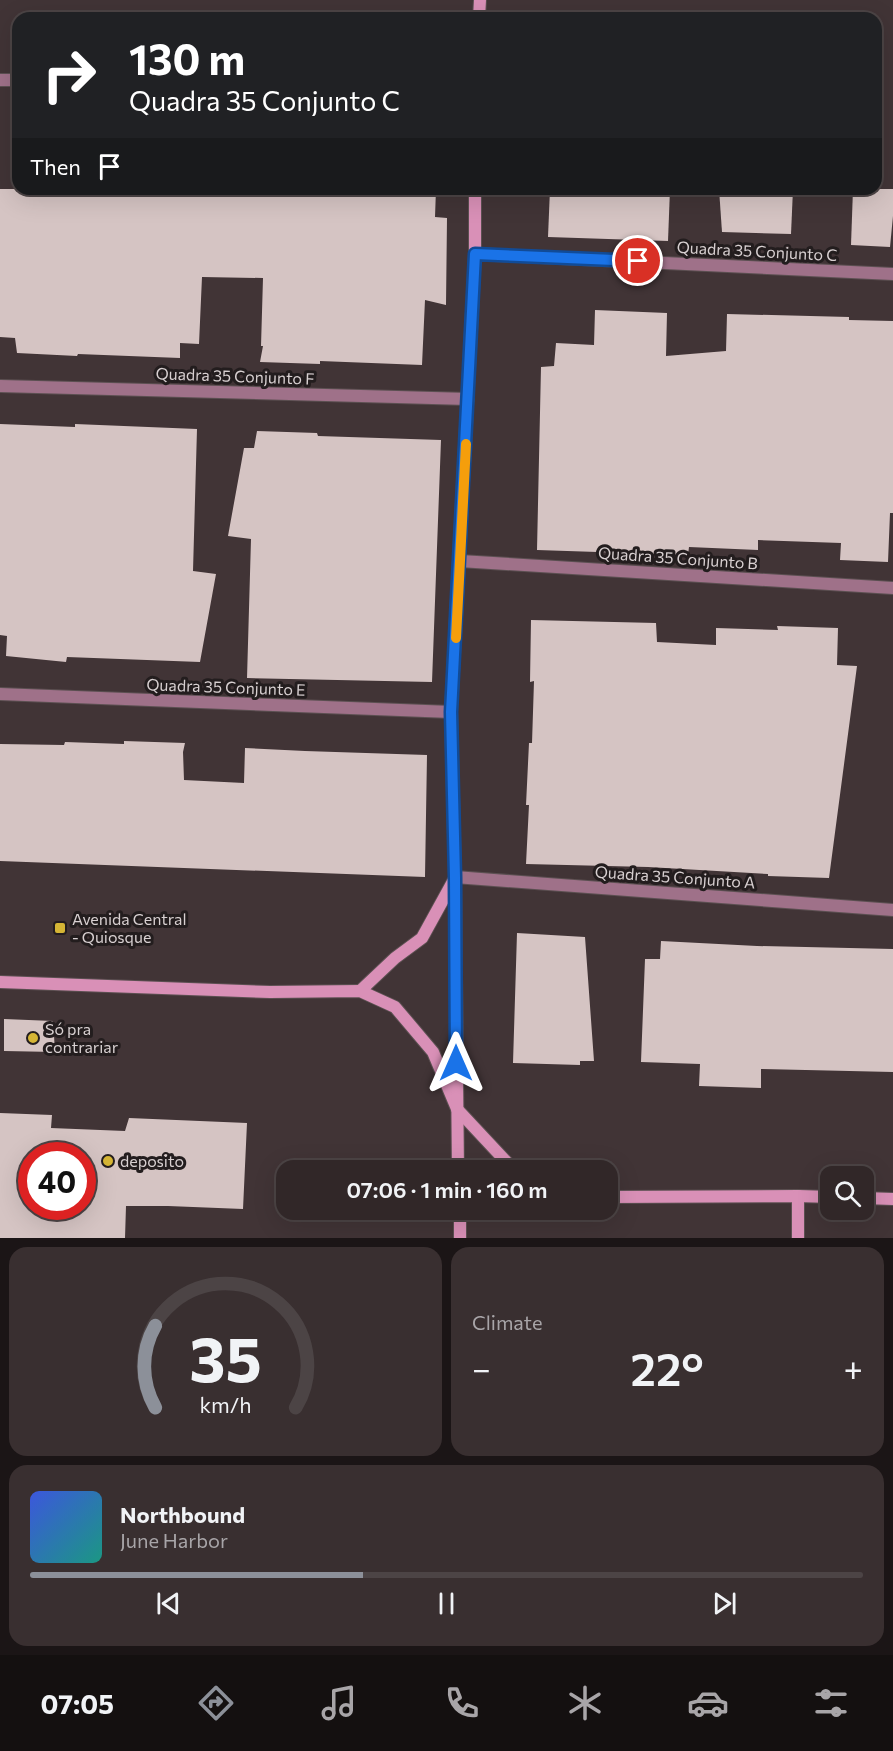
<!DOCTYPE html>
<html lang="en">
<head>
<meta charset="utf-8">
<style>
  :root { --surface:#312728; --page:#392f30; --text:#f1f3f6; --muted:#a8a5a8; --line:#4c4445; --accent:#8c9099 }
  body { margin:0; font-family:Commissioner,sans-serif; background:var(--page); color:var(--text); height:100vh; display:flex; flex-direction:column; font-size:22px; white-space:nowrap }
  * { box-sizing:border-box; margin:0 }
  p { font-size:20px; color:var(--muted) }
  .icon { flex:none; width:33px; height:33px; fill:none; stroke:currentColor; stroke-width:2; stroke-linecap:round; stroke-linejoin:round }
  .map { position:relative; height:1238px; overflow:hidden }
  .panel { display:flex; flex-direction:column; gap:9px; padding:9px; background:#1b1516; flex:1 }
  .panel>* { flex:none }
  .guide { position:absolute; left:12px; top:12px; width:870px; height:183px; border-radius:18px; box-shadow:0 6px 24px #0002,0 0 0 2px var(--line); background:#202124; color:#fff; overflow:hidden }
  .controls { position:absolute; left:820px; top:1166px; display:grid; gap:12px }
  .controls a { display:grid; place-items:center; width:54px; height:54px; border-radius:12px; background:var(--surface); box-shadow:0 6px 24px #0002,0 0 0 2px var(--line); font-size:30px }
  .speed { position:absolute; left:18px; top:1142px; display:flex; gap:12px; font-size:30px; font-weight:700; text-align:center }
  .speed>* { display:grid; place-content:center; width:78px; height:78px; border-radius:50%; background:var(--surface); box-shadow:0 6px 24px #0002,0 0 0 2px var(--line); line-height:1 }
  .speed .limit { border:9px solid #d22; background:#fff; color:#111 }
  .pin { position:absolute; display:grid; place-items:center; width:51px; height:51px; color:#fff; margin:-26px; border:3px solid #fff; border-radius:50%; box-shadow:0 2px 6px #0007 }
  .me { position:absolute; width:66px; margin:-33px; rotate:0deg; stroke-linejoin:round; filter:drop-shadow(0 0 4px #0008) }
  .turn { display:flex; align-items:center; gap:21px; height:126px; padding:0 18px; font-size:27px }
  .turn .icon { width:78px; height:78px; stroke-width:2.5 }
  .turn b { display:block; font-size:42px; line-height:51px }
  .then { display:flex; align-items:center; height:57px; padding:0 18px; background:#0003; gap:12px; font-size:22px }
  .big { font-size:45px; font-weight:600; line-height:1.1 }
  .panel .card { flex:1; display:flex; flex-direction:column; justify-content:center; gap:9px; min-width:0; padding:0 21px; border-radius:18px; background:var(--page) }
  .panel .dial { align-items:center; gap:0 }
  .dial svg { height:156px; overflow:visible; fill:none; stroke:var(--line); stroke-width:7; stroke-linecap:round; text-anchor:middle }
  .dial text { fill:var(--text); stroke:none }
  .song { display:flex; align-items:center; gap:18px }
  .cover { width:72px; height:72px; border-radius:9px; background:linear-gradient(135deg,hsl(230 70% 55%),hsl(170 70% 35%)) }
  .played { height:6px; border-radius:3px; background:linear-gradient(90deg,var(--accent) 40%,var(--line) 40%) }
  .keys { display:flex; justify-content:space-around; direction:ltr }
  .heat { display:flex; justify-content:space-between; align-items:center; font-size:33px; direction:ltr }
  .panel .tiles { flex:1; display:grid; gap:9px; grid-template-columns:1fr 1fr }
  .card:last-child { grid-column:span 2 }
  .trip { position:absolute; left:276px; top:1160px; width:342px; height:60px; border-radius:18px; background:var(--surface); box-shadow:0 6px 24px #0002,0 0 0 2px var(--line); font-weight:600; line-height:60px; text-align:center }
  .tabs { display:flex; height:96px; justify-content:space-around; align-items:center; background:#141010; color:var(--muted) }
  .tabs .icon { width:42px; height:42px }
  .tabs .current { color:var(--accent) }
  .tabs b { font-size:27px; color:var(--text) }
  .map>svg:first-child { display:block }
  .building { fill:#d5c4c3; fill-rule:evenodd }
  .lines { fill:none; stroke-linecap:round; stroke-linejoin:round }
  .street-casing { stroke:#5c5052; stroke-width:14 }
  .secondary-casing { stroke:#5c5052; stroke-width:14 }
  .street { stroke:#9f7189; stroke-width:12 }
  .secondary { stroke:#d990b7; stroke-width:12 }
  .route-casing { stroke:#114b97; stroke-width:15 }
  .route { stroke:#1a73e8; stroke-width:10 }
  .slow { stroke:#f59e0b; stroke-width:10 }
  .poi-dot { fill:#d5b535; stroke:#231d1e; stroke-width:2 }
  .labels { text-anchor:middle; stroke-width:6; stroke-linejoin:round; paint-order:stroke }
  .street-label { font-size:16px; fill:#d8d0d1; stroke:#231d1e }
  .poi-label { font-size:16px; fill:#d8d0d1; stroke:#231d1e; text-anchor:start }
</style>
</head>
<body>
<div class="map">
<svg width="893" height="1238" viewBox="0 0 893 1238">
  <rect width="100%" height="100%" fill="#413436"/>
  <!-- building -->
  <g class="building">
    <path d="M 0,189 L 436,189 L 435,217 L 447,218 L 446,305 L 425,300 L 422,365 L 320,361 L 320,364 L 260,362 L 263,346 L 261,346 L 263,278 L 202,277 L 199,344 L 180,343 L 180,358 L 78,354 L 77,356 L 17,353 L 15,338 L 0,337 Z"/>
    <path d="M 550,189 L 670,189 L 668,241 L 548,237 Z"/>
    <path d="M 719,189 L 793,189 L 791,234 L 722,232 Z"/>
    <path d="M 853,189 L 893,189 L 893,216 L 890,247 L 851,245 Z"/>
    <path d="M 595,310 L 667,313 L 666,356 L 726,351 L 727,314 L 849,317 L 849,320 L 893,321 L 893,513 L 890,513 L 888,562 L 840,560 L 841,543 L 758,540 L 758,550 L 689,547 L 688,555 L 537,550 L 541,367 L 554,366 L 556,343 L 594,345 Z"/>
    <path d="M 0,424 L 75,427 L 75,424 L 197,429 L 193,571 L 216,574 L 200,662 L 67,657 L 66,662 L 6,656 L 7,636 L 0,635 Z"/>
    <path d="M 257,431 L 317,433 L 318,436 L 441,440 L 432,682 L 247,678 L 251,539 L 228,536 L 244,448 L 254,448 Z"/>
    <path d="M 531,620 L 656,623 L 657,642 L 716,645 L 716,628 L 778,630 L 777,626 L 838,628 L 837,665 L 857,666 L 829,878 L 768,876 L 768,874 L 648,867 L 526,864 L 529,805 L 526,805 L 529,743 L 532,743 L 534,681 L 530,682 Z"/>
    <path d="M 124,741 L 185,743 L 183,752 L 184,780 L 244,783 L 245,748 L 305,751 L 427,755 L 425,877 L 0,861 L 0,744 L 64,745 L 65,742 L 124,744 Z"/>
    <path d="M 517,933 L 585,937 L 594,1061 L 580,1061 L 580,1065 L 513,1063 Z"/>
    <path d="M 661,941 L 757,946 L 893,949 L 893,1072 L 761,1069 L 761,1088 L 699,1086 L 700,1064 L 641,1062 L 645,959 L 660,959 Z"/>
    <path d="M 4,1019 L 53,1021 L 55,1052 L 4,1051 Z"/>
    <path d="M 0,1113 L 52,1115 L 51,1128 L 125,1131 L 129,1118 L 247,1123 L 243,1209 L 168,1206 L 126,1206 L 125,1238 L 0,1238 ZM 32,1155 L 82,1155 L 82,1206 L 32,1206 Z"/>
  </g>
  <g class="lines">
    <!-- street casing -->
    <g class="street-casing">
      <g id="street">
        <path d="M 0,80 L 18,80"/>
        <path d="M 475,254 L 893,274"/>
        <path d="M 0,386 L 468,399"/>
        <path d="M 460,561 L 893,588"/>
        <path d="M 0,694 L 451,712"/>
        <path d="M 455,877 L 893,910"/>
      </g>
    </g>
    <!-- secondary casing -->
    <g class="secondary-casing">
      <g id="secondary">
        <path d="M 479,18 L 480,0"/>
        <path d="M 0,982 L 270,992 L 360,991 L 395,1007 L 433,1052 L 457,1109 L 514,1170"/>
        <path d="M 360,991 L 395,958 L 422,938 L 455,878"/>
        <path d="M 458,1170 L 455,877 L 451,712 L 475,254 L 475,189"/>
        <path d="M 608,1197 L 798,1196 L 831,1197"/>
        <path d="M 864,1198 L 893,1199"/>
        <path d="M 460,1209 L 460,1238"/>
        <path d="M 798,1238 L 798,1196"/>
      </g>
    </g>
    <!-- street -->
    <use href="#street" class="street"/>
    <!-- secondary -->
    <use href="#secondary" class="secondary"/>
  </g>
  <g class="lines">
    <!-- route casing -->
    <g class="route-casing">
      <path id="route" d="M 456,1063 L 455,877 L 451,712 L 475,254 L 638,261"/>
    </g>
    <!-- route -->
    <use href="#route" class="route"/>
    <!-- slow -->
    <path class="slow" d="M 456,638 L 466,444"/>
  </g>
  <!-- markers -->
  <g class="poi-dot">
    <rect x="54" y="922" width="12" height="12" rx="3"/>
    <circle cx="33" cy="1038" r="6"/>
    <circle cx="108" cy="1161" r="6"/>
  </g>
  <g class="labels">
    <!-- street labels -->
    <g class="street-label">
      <text transform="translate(757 251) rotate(3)" y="6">Quadra 35 Conjunto C</text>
      <text transform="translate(235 376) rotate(2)" y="6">Quadra 35 Conjunto F</text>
      <text transform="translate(678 558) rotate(4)" y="6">Quadra 35 Conjunto B</text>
      <text transform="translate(226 687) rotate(2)" y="6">Quadra 35 Conjunto E</text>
      <text transform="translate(675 877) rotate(4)" y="6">Quadra 35 Conjunto A</text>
    </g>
    <!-- poi labels -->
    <g class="poi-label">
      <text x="72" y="925">Avenida Central<tspan x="72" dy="18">- Quiosque</tspan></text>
      <text x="45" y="1035">Só pra<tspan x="45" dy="18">contrariar</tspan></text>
      <text x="120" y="1167">deposito</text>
    </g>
  </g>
</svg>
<div class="controls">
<a><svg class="icon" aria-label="search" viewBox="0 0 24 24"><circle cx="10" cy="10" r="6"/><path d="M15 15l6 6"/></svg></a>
</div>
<div class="speed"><div class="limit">40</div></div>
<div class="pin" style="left:638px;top:261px;background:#d93025"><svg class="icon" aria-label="arrive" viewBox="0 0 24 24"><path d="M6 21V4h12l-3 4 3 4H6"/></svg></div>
<svg class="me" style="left:456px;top:1063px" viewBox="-20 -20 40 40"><path d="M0-17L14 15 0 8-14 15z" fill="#1a73e8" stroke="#fff" stroke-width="4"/></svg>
<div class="trip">07:06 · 1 min · 160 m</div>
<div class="guide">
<div class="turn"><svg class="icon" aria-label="right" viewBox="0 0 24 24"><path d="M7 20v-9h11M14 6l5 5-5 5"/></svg><div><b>130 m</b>Quadra 35 Conjunto C</div></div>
<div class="then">Then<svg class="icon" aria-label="arrive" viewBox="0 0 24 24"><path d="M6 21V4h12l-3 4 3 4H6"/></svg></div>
</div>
</div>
<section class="panel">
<div class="tiles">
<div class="card dial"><svg viewBox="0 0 100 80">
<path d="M14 69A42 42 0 1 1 86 69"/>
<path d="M14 69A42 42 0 0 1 14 27" stroke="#8c9099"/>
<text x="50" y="56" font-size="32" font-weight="700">35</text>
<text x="50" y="72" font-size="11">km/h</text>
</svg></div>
<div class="card"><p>Climate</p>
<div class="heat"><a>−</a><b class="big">22°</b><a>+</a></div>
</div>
<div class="card">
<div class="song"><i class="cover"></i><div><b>Northbound</b><p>June Harbor</p></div></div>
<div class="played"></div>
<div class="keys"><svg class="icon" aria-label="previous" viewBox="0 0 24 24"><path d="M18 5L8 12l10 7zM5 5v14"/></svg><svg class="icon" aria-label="pause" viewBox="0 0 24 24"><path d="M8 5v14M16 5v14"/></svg><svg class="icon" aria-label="next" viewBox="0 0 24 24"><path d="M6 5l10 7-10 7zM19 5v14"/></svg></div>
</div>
</div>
</section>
<nav class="tabs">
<b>07:05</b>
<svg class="icon current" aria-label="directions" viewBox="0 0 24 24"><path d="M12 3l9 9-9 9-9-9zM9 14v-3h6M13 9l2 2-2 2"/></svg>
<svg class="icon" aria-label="music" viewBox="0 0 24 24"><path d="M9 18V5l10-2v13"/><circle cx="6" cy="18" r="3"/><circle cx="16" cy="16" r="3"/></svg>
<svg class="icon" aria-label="phone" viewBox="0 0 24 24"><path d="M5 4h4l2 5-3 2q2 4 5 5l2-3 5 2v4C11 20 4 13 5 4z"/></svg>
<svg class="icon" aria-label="climate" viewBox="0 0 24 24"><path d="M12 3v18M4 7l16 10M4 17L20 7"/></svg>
<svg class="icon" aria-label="car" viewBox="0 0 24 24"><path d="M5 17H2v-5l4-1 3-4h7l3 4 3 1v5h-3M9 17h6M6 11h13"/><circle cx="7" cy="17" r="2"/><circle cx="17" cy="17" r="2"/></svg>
<svg class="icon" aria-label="filters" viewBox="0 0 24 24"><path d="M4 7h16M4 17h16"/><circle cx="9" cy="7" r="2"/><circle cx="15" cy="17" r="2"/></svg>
</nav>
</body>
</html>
